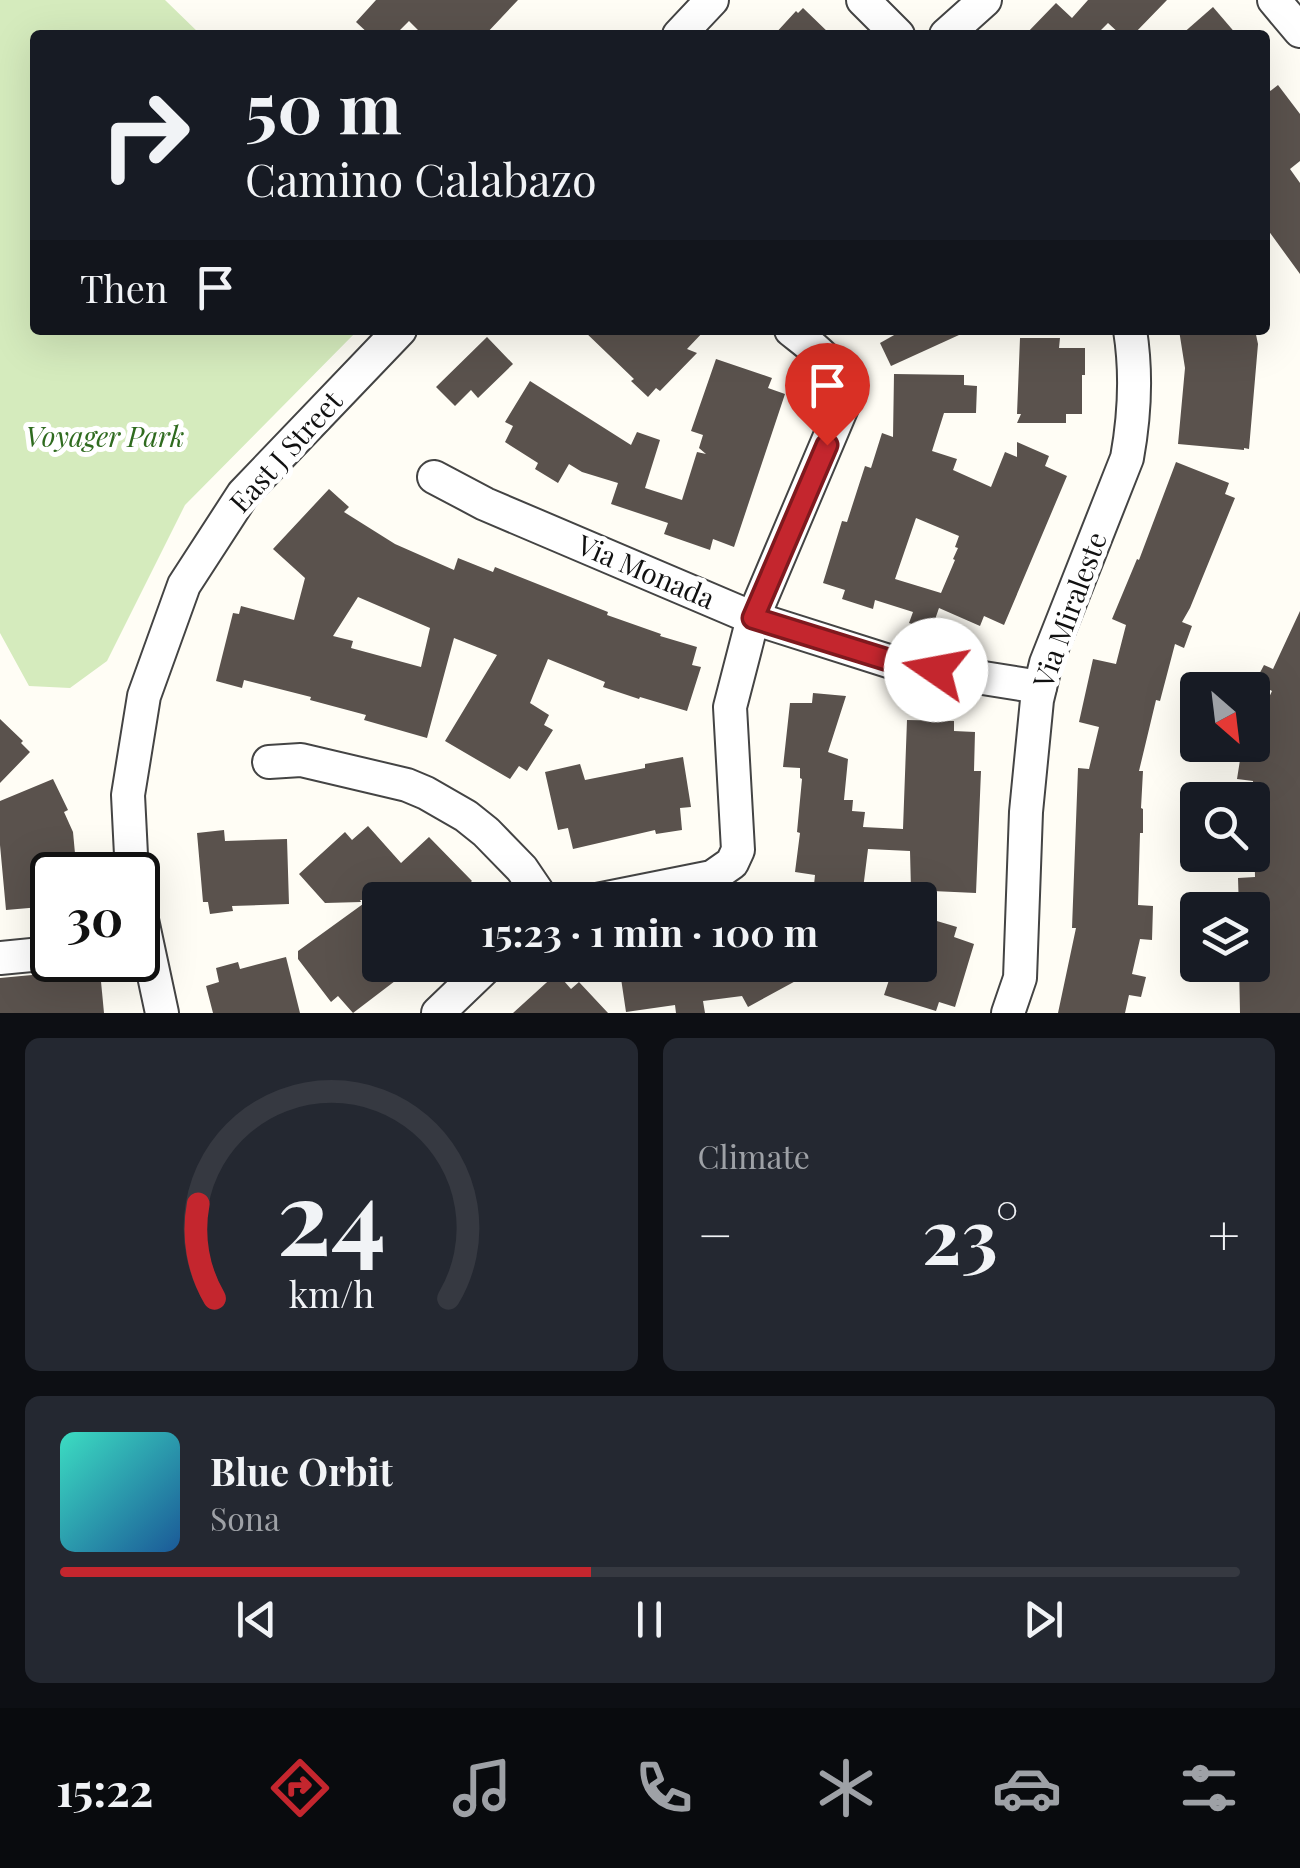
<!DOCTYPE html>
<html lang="en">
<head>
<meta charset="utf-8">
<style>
  :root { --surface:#171b24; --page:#242831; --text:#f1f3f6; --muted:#9ea1a6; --line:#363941; --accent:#c4262e }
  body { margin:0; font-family:"Playfair Display",serif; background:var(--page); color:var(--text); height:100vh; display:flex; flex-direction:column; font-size:38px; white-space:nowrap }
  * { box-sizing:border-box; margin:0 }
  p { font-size:32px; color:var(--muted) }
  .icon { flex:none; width:55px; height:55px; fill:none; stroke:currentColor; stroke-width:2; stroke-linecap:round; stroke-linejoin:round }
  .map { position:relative; height:1013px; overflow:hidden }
  .drawer { display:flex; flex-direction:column; gap:25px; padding:25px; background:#0d0f14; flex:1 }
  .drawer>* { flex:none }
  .top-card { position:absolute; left:30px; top:30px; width:1240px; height:305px; border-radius:10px; box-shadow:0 10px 40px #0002; background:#171b24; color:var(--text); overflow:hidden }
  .needle { width:65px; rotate:152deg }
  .tools { position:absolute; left:1180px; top:672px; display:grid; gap:20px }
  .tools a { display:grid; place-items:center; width:90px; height:90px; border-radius:10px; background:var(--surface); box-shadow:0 10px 40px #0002; font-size:50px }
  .speed { position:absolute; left:30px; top:852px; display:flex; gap:20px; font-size:50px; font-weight:700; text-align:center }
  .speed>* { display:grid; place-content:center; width:130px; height:130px; border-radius:50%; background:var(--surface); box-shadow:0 10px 40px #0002; line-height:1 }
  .speed .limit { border:5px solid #111; border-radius:15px; background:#fff; color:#111 }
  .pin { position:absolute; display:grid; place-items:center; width:85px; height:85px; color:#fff; margin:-102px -42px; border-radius:50% 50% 50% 0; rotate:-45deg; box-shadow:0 0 10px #0007 }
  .pin .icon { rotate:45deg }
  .me { position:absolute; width:110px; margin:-55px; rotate:282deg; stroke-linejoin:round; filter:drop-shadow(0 0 8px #0008) }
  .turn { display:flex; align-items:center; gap:35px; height:210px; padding:0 50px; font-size:45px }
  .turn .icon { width:130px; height:130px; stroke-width:2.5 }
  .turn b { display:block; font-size:70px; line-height:85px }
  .then { display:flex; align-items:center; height:95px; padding:0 50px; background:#0003; gap:20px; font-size:38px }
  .big { font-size:75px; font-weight:700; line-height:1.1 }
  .drawer .tile { flex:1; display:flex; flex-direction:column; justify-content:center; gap:15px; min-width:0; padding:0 35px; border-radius:15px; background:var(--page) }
  .drawer .dial { align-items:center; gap:0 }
  .dial svg { height:260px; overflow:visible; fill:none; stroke:var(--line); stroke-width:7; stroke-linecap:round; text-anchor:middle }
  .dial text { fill:var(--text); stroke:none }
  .song { display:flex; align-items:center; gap:30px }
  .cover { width:120px; height:120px; border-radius:15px; background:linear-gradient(135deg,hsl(170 70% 55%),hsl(210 70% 35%)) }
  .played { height:10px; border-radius:5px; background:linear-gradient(90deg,var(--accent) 45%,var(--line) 45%) }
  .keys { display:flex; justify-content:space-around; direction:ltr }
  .heat { display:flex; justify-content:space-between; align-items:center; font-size:55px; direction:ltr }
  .drawer .tiles { flex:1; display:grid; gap:25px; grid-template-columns:1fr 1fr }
  .tile:last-child { grid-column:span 2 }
  .trip { position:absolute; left:362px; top:882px; width:575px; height:100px; border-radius:10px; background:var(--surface); box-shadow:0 10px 40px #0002; font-weight:700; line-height:100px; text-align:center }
  .tab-bar { display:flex; height:160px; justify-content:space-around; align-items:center; background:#090b0e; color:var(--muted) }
  .tab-bar .icon { width:70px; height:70px }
  .tab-bar .selected { color:var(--accent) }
  .tab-bar b { font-size:45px; color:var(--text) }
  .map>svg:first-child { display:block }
  .green { fill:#d5ebbd }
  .building { fill:#5a524d; fill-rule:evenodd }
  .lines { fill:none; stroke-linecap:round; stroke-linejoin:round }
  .minor-casing { stroke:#444; stroke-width:36 }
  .minor { stroke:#fff; stroke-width:32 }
  .route-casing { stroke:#7f191e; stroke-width:25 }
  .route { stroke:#c4262e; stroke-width:18 }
  .labels { text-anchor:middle; stroke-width:10; stroke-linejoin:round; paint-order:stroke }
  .park-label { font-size:28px; font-style:italic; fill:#2f6b1f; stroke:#fff }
  .street-label { font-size:28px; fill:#111; stroke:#fff }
</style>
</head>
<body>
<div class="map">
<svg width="1300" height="1013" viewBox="0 0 1300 1013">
  <rect width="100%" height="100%" fill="#fffdf5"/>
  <!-- green -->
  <path class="green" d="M 0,0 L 165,0 L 201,35 L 35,35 L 35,330 L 358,330 L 185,505 L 107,661 L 70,688 L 29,686 L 0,633 Z"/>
  <!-- building -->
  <g class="building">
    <path d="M 376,0 L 518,0 L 485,35 L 423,35 L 409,21 L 395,35 L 370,35 L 356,22 Z"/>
    <path d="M 1088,0 L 1167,0 L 1133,35 L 1121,35 L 1108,23 L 1096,35 L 1025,35 L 1056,3 L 1072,18 Z"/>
    <path d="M 1213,7 L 1237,35 L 1181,35 Z"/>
    <path d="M 803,8 L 831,35 L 774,35 L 796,11 L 798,13 Z"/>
    <path d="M 1278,85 L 1300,114 L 1300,161 L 1290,169 L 1300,183 L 1300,274 L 1265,226 L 1265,95 Z"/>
    <path d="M 583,330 L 705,330 L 687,349 L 697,353 L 660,391 L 656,388 L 648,397 L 631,381 L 634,379 Z"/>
    <path d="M 903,330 L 970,330 L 891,366 L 880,343 Z"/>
    <path d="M 1179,330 L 1255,330 L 1258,344 L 1249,449 L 1244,448 L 1244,450 L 1178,444 L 1185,368 Z"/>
    <path d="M 487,337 L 513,364 L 478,398 L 471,390 L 455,406 L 436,387 Z"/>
    <path d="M 1020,338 L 1060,338 L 1059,348 L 1085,348 L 1085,375 L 1082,375 L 1082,414 L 1066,414 L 1066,423 L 1017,423 L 1021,414 L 1017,414 Z"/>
    <path d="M 716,359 L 772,378 L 768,388 L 785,394 L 734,547 L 713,539 L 710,550 L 664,534 L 668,523 L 611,504 L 618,483 L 582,472 L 569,464 L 558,483 L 535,469 L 538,463 L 505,442 L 513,426 L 505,422 L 530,381 L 631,445 L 637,432 L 660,440 L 645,488 L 682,500 L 697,452 L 706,454 L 699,448 L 703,435 L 691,431 Z"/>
    <path d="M 894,374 L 964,375 L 964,385 L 977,386 L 976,413 L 944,413 L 932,451 L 957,459 L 953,470 L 991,487 L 1005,452 L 1017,457 L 1017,442 L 1049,456 L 1045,466 L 1067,476 L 1004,625 L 984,616 L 980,626 L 939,608 L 931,631 L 909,623 L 913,612 L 875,600 L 873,609 L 842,599 L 845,590 L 823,583 L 842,521 L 847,522 L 865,466 L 871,468 L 882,433 L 893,437 ZM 916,518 L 959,536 L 955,547 L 958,548 L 953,559 L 955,560 L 941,593 L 895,579 Z"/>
    <path d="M 1176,462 L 1229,483 L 1225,494 L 1235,498 L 1190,608 L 1182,622 L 1192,626 L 1184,648 L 1175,644 L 1160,701 L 1156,700 L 1139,771 L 1143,771 L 1141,808 L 1143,809 L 1143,833 L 1140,833 L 1138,905 L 1153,906 L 1152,940 L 1140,939 L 1132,974 L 1146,977 L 1141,997 L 1129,995 L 1125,1013 L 1058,1013 L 1076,928 L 1072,928 L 1078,768 L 1089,769 L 1099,727 L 1079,722 L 1093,659 L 1116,664 L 1126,625 L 1112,619 L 1137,559 L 1139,560 Z"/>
    <path d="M 329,489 L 349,507 L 344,512 L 395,544 L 454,570 L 458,558 L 493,572 L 495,567 L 608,612 L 607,615 L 661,634 L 660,636 L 697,647 L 692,665 L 701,667 L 687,711 L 640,697 L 639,699 L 603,687 L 605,682 L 548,659 L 530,703 L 549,715 L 544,725 L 553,730 L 527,771 L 519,766 L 510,779 L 445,741 L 497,655 L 454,638 L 427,738 L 364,720 L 366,715 L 310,700 L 311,697 L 244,680 L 242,688 L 216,681 L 233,613 L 239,614 L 241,606 L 294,620 L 305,578 L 273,549 ZM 358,597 L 430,628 L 421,667 L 351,648 L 353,641 L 333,636 Z"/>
    <path d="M 1300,611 L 1300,1013 L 1240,1013 L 1239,965 L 1252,965 L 1252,910 L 1239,910 L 1238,878 L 1255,877 L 1254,831 L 1258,784 L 1253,783 L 1253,781 L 1237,779 L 1240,760 L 1256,762 L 1266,704 L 1272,691 L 1255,682 L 1264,665 L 1273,669 Z"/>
    <path d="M 813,693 L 846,696 L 828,752 L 848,759 L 844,800 L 853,800 L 852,811 L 865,812 L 863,827 L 903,829 L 907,720 L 954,721 L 954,731 L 975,732 L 974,771 L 981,771 L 976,893 L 911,890 L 910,851 L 868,849 L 863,889 L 842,889 L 814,885 L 815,875 L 795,872 L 800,833 L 797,832 L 802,779 L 800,778 L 800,768 L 783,767 L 790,703 L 812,703 Z"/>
    <path d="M 0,719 L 23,741 L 21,743 L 30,752 L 0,783 Z"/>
    <path d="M 683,757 L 691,807 L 680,808 L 682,830 L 656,834 L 655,830 L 573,849 L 568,828 L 558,830 L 545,772 L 580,764 L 585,780 L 645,768 L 645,764 Z"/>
    <path d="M 53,779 L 68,810 L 64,812 L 73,832 L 77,875 L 52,875 L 52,906 L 6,910 L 0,845 L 0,801 Z"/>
    <path d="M 368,826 L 401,863 L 429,837 L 472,881 L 464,888 L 475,900 L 360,900 L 361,902 L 325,903 L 299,874 L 345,832 L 352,840 Z"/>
    <path d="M 224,830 L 225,841 L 287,839 L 289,904 L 232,906 L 233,911 L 210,914 L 208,902 L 203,902 L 197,833 Z"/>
    <path d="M 363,904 L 380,927 L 380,965 L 416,965 L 353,1013 L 338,996 L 331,1002 L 298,959 L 298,951 Z"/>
    <path d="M 920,916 L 957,927 L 954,937 L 974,944 L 955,1007 L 939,1002 L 936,1011 L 884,995 L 894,965 L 920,965 Z"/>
    <path d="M 286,957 L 300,1013 L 213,1013 L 206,986 L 219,982 L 216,968 L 238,962 L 240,969 Z"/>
    <path d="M 619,965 L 825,965 L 748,1007 L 742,996 L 703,1001 L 705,1013 L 676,1013 L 675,1005 L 626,1012 Z"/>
    <path d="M 96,969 L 100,971 L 104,1013 L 0,1013 L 0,978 Z"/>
    <path d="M 557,973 L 571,989 L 579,982 L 608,1013 L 513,1013 Z"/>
  </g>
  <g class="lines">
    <!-- minor casing -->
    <g class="minor-casing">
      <g id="minor">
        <path d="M 863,0 L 898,35"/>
        <path d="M 1274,0 L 1300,31"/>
        <path d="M 679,35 L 712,0"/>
        <path d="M 946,35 L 985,0"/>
        <path d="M 434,477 L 485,504 L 753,618 L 901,665 L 1040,687"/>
        <path d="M 269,762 L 301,760 L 407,785 L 426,793 L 466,816 L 486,832 L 522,869 L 543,900"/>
        <path d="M 132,875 L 128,795 L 144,696 L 184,585 L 243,494 L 400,330"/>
        <path d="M 597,900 L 712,877 L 732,863 L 738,850 L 730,707 L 753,618 L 844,403 C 844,368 816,350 791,330"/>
        <path d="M 138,901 L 162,1013"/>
        <path d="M 0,958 L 52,953"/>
        <path d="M 438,1013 L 488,965"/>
        <path d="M 1008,1013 L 1020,978 L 1026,812 L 1037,700 L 1046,663 L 1127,458 C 1135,414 1137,374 1130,330"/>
      </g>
    </g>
    <!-- minor -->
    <use href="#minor" class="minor"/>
  </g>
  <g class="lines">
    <!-- route casing -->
    <g class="route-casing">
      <path id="route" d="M 827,445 L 753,618 L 901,664 L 936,670"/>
    </g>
    <!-- route -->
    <use href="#route" class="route"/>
  </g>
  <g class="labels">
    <!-- park labels -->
    <g class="park-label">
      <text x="105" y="447">Voyager Park</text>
    </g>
    <!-- street labels -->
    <g class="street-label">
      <text transform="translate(286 452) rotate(-48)" y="10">East J Street</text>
      <text transform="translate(646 572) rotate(23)" y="10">Via Monada</text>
      <text transform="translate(1070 610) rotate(-70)" y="10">Via Miraleste</text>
    </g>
  </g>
</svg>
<div class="tools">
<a><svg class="needle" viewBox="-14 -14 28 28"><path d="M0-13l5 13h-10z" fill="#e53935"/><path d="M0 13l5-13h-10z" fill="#9ea1a6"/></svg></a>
<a><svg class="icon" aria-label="search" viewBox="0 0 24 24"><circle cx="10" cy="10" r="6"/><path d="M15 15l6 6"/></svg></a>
<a><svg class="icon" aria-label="layers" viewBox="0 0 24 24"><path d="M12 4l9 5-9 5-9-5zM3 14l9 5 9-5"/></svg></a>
</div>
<div class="speed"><div class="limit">30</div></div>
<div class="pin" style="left:827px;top:445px;background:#d93025"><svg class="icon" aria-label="arrive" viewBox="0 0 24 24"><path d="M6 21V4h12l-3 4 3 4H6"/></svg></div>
<svg class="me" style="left:936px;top:670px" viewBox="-20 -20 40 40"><circle r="19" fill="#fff"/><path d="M0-13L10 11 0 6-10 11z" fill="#c4262e"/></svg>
<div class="trip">15:23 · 1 min · 100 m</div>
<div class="top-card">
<div class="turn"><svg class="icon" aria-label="right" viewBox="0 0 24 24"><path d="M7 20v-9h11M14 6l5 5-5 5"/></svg><div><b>50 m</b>Camino Calabazo</div></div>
<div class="then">Then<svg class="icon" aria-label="arrive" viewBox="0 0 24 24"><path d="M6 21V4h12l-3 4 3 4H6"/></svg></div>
</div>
</div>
<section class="drawer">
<div class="tiles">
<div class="tile dial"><svg viewBox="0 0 100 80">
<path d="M14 69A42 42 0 1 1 86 69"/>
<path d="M14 69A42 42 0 0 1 9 40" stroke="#c4262e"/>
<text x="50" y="56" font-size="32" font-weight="700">24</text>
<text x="50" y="72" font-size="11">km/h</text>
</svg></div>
<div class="tile"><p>Climate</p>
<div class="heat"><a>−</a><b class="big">23°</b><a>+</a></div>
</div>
<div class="tile">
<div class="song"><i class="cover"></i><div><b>Blue Orbit</b><p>Sona</p></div></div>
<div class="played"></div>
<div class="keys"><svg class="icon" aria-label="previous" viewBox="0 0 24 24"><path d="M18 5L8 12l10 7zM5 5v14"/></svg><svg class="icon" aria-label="pause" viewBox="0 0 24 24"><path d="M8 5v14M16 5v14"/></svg><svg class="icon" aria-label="next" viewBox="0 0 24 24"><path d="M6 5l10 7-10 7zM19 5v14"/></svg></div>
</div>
</div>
</section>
<nav class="tab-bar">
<b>15:22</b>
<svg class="icon selected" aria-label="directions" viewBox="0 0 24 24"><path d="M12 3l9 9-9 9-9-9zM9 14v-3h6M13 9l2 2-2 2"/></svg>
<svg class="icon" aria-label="music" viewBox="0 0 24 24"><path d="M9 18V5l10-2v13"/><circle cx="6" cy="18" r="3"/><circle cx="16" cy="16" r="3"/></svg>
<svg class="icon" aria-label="phone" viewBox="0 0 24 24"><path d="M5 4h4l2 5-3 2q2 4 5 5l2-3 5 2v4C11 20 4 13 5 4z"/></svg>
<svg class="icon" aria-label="climate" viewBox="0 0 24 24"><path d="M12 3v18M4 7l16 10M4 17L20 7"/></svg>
<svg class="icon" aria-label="car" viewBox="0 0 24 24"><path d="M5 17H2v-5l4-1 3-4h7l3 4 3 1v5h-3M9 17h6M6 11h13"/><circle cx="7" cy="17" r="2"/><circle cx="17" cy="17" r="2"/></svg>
<svg class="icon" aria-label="filters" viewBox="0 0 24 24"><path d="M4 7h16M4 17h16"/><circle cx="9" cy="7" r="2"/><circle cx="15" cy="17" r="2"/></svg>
</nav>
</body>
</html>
